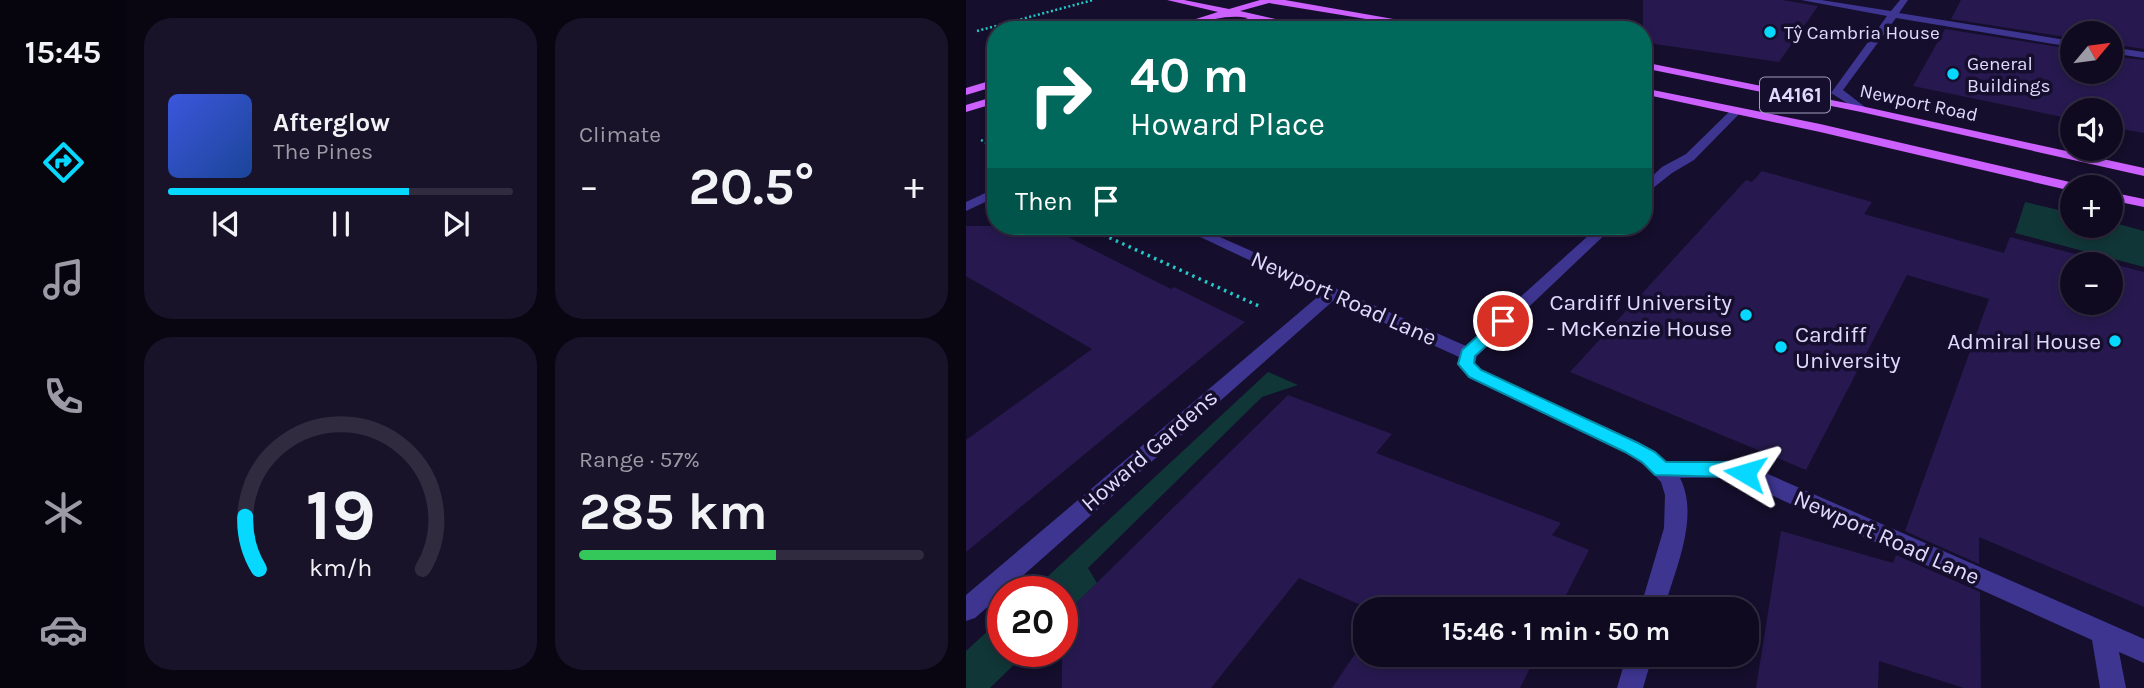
<!DOCTYPE html>
<html lang="en">
<head>
<meta charset="utf-8">
<style>
  :root { --surface:#100a21; --page:#19132a; --text:#f1f3f6; --muted:#9c9aa5; --line:#302b3f; --accent:#06d8ff }
  body { margin:0; font-family:Karla,sans-serif; background:var(--page); color:var(--text); height:100vh; display:flex; flex-direction:column; font-size:26px; white-space:nowrap }
  * { box-sizing:border-box; margin:0 }
  p { font-size:23px; color:var(--muted) }
  .icon { flex:none; width:38px; height:38px; fill:none; stroke:currentColor; stroke-width:2; stroke-linecap:round; stroke-linejoin:round }
  .map { position:relative; flex:1; overflow:hidden }
  .details { display:flex; flex-direction:column; gap:18px; padding:18px; background:#090612; width:840px }
  .details>* { flex:none }
  .hud { position:absolute; left:21px; top:21px; width:665px; height:214px; border-radius:28px; box-shadow:0 4px 10px #0003,0 0 0 2px var(--line); background:#00695c; color:#fff; overflow:hidden }
  .needle { width:46px; rotate:61deg }
  .buttons { position:absolute; left:1094px; top:21px; display:grid; gap:14px }
  .buttons a { display:grid; place-items:center; width:63px; height:63px; border-radius:50%; background:var(--surface); box-shadow:0 4px 10px #0003,0 0 0 2px var(--line); font-size:35px }
  .speed { position:absolute; left:21px; top:576px; display:flex; gap:14px; font-size:35px; font-weight:700; text-align:center }
  .speed>* { display:grid; place-content:center; width:91px; height:91px; border-radius:50%; background:var(--surface); box-shadow:0 4px 10px #0003,0 0 0 2px var(--line); line-height:1 }
  .speed .limit { border:10px solid #d22; background:#fff; color:#111 }
  .pin { position:absolute; display:grid; place-items:center; width:60px; height:60px; color:#fff; margin:-30px; border:4px solid #fff; border-radius:50%; box-shadow:0 2px 7px #0007 }
  .me { position:absolute; width:77px; margin:-38px; rotate:277deg; stroke-linejoin:round; filter:drop-shadow(0 0 5px #0008) }
  .turn { display:flex; align-items:center; gap:24px; height:147px; padding:0 28px; font-size:32px }
  .turn .icon { width:91px; height:91px; stroke-width:2.5 }
  .turn b { display:block; font-size:49px; line-height:60px }
  .then { display:flex; align-items:center; height:66px; padding:0 28px; background:#0003; gap:14px; font-size:26px }
  .big { font-size:52px; font-weight:700; line-height:1.1 }
  .details .tile { flex:1; display:flex; flex-direction:column; justify-content:center; gap:10px; min-width:0; padding:0 24px; border-radius:28px; background:var(--page) }
  .details .dial { align-items:center; gap:0 }
  .dial svg { height:182px; overflow:visible; fill:none; stroke:var(--line); stroke-width:7; stroke-linecap:round; text-anchor:middle }
  .dial text { fill:var(--text); stroke:none }
  .song { display:flex; align-items:center; gap:21px }
  .cover { width:84px; height:84px; border-radius:10px; background:linear-gradient(135deg,hsl(230 70% 55%),hsl(220 70% 35%)) }
  .played { height:7px; border-radius:4px; background:linear-gradient(90deg,var(--accent) 70%,var(--line) 70%) }
  .keys { display:flex; justify-content:space-around; direction:ltr }
  .heat { display:flex; justify-content:space-between; align-items:center; font-size:38px; direction:ltr }
  .charge { height:10px; border-radius:5px; background:linear-gradient(90deg,#34c759 57%,var(--line) 0) }
  .details .tiles { flex:1; display:grid; gap:18px; grid-template-columns:repeat(2,1fr) }
  .trip { position:absolute; left:387px; top:597px; width:406px; height:70px; border-radius:28px; background:var(--surface); box-shadow:0 4px 10px #0003,0 0 0 2px var(--line); font-weight:700; line-height:70px; text-align:center }
  main { display:flex; flex:1; min-height:0 }
  .menu { display:flex; flex-direction:column; width:126px; justify-content:space-around; align-items:center; background:#06040d; color:var(--muted) }
  .menu .icon { width:49px; height:49px }
  .menu .on { color:var(--accent) }
  .menu b { font-size:32px; color:var(--text) }
  .map>svg:first-child { display:block }
  .green { fill:#113637 }
  .building { fill:#27194f; fill-rule:evenodd }
  .lines { fill:none; stroke-linecap:round; stroke-linejoin:round }
  .path-far1 { stroke:#24c9c8; stroke-width:2.5; stroke-dasharray:2 2.5; stroke-linecap:butt }
  .path { stroke:#24c9c8; stroke-width:3.5; stroke-dasharray:2.5 4.5; stroke-linecap:butt }
  .minor { fill:#3d3590; fill-rule:evenodd }
  .major { fill:#cc61ff; fill-rule:evenodd }
  .route { fill:#06d8ff; stroke:#048ca6; stroke-width:2 }
  .poi-dot { fill:#06d8ff; stroke:#150e2c; stroke-width:2.5 }
  .labels { text-anchor:middle; stroke-width:7; stroke-linejoin:round; paint-order:stroke }
  .far-poi-label { font-size:19px; fill:#e0daff; stroke:#150e2c; text-anchor:start }
  .far-street-label { font-size:19px; fill:#e0daff; stroke:#150e2c }
  .shield { fill:#150e2c; stroke:#a39dc0; stroke-width:2 }
  .shield-label { font-size:21px; font-weight:bold; fill:#e0daff }
  .street-label { font-size:23px; fill:#e0daff; stroke:#150e2c }
  .poi-label { font-size:23px; fill:#e0daff; stroke:#150e2c; text-anchor:end }
</style>
</head>
<body>
<main>
<nav class="menu">
<b>15:45</b>
<svg class="icon on" aria-label="directions" viewBox="0 0 24 24"><path d="M12 3l9 9-9 9-9-9zM9 14v-3h6M13 9l2 2-2 2"/></svg>
<svg class="icon" aria-label="music" viewBox="0 0 24 24"><path d="M9 18V5l10-2v13"/><circle cx="6" cy="18" r="3"/><circle cx="16" cy="16" r="3"/></svg>
<svg class="icon" aria-label="phone" viewBox="0 0 24 24"><path d="M5 4h4l2 5-3 2q2 4 5 5l2-3 5 2v4C11 20 4 13 5 4z"/></svg>
<svg class="icon" aria-label="climate" viewBox="0 0 24 24"><path d="M12 3v18M4 7l16 10M4 17L20 7"/></svg>
<svg class="icon" aria-label="car" viewBox="0 0 24 24"><path d="M5 17H2v-5l4-1 3-4h7l3 4 3 1v5h-3M9 17h6M6 11h13"/><circle cx="7" cy="17" r="2"/><circle cx="17" cy="17" r="2"/></svg>
</nav>
<section class="details">
<div class="tiles">
<div class="tile">
<div class="song"><i class="cover"></i><div><b>Afterglow</b><p>The Pines</p></div></div>
<div class="played"></div>
<div class="keys"><svg class="icon" aria-label="previous" viewBox="0 0 24 24"><path d="M18 5L8 12l10 7zM5 5v14"/></svg><svg class="icon" aria-label="pause" viewBox="0 0 24 24"><path d="M8 5v14M16 5v14"/></svg><svg class="icon" aria-label="next" viewBox="0 0 24 24"><path d="M6 5l10 7-10 7zM19 5v14"/></svg></div>
</div>
<div class="tile"><p>Climate</p>
<div class="heat"><a>−</a><b class="big">20.5°</b><a>+</a></div>
</div>
<div class="tile dial"><svg viewBox="0 0 100 80">
<path d="M14 69A42 42 0 1 1 86 69"/>
<path d="M14 69A42 42 0 0 1 8 46" stroke="#06d8ff"/>
<text x="50" y="56" font-size="32" font-weight="700">19</text>
<text x="50" y="72" font-size="11">km/h</text>
</svg></div>
<div class="tile"><p>Range · 57%</p><b class="big">285 km</b><div class="charge"></div></div>
</div>
</section>
<div class="map">
<svg width="1178" height="688" viewBox="0 0 1178 688">
  <rect width="100%" height="100%" fill="#150e2c"/>
  <!-- green -->
  <g class="green">
    <path d="M 1059,202 L 1106,213 L 1106,226 L 1144,226 L 1145,222 L 1178,231 L 1178,267 L 1049,233 Z"/>
    <path d="M 302,372 L 332,385 L 296,397 L 122,568 L 131,583 L 96,617 L 96,592 L 65,592 Z"/>
    <path d="M 37,617 L 37,651 L 62,651 L 24,688 L 0,688 L 0,651 Z"/>
  </g>
  <!-- building -->
  <g class="building">
    <path d="M 677,0 L 816,0 L 852,6 L 813,62 L 689,44 L 677,33 Z"/>
    <path d="M 995,0 L 1178,0 L 1178,49 L 1144,44 L 1144,33 L 1106,33 L 1106,38 L 985,19 Z"/>
    <path d="M 979,29 L 1106,49 L 1106,72 L 1144,72 L 1144,56 L 1178,60 L 1178,133 L 1144,127 L 1144,110 L 1106,110 L 1106,119 L 947,86 Z"/>
    <path d="M 796,171 L 906,202 L 898,214 L 1038,253 L 1044,237 L 1178,272 L 1178,607 L 1013,537 L 1013,564 L 939,531 L 1023,299 L 941,275 L 840,470 L 604,372 L 780,180 L 786,182 ZM 1106,264 L 1144,264 L 1144,303 L 1106,303 Z"/>
    <path d="M 0,226 L 80,226 L 205,289 L 208,287 L 279,322 L 0,552 L 0,440 L 126,349 L 0,276 Z"/>
    <path d="M 322,395 L 426,434 L 410,453 L 595,523 L 586,535 L 623,550 L 593,609 L 404,609 L 333,578 L 245,688 L 96,688 L 96,617 Z"/>
    <path d="M 815,531 L 927,563 L 930,555 L 1014,592 L 1015,688 L 998,688 L 913,661 L 912,688 L 790,688 Z"/>
    <path d="M 399,639 L 399,654 L 571,654 L 554,688 L 366,688 Z"/>
  </g>
  <g class="lines">
    <!-- path-far1 -->
    <g class="path-far1">
      <path d="M 518,26 L 537,30"/>
      <path d="M 11,31 L 127,0"/>
      <path d="M 15,140 L 30,148"/>
    </g>
    <!-- path -->
    <path class="path" d="M 118,226 L 295,307"/>
    <!-- minor -->
    <g class="minor">
      <path d="M 835,0 L 855,0 L 925,11 L 934,0 L 942,0 L 933,13 L 1106,41 L 1106,47 L 930,18 L 877,90 L 899,107 L 899,111 L 895,112 L 865,93 L 921,16 Z"/>
      <path d="M 1144,47 L 1178,52 L 1178,58 L 1144,53 Z"/>
      <path d="M 767,108 L 777,110 L 728,160 L 706,173 L 677,196 L 677,185 L 696,167 L 720,154 Z"/>
      <path d="M 30,188 L 30,197 L 0,211 L 0,202 Z"/>
      <path d="M 211,226 L 229,226 L 500,346 L 633,226 L 648,226 L 511,356 L 509,363 L 515,370 L 672,442 L 702,462 L 765,461 L 786,467 L 1178,639 L 1178,663 L 1153,652 L 1160,688 L 1134,688 L 1126,640 L 765,477 L 714,478 C 734,517 709,570 698,609 L 674,609 L 698,528 L 699,495 L 695,482 L 681,467 L 658,452 L 503,378 L 491,364 L 493,357 L 368,300 L 9,618 L 0,621 L 0,595 L 355,294 Z"/>
      <path d="M 661,654 L 687,654 L 677,688 L 651,688 Z"/>
    </g>
    <!-- major -->
    <g class="major">
      <path d="M 201,0 L 218,0 L 263,9 L 294,0 L 319,0 L 490,30 L 467,30 L 303,3 L 274,11 L 358,30 C 338,30 307,19 292,21 C 276,24 264,30 248,30 L 282,18 C 249,12 228,30 195,30 L 252,12 Z"/>
      <path d="M 677,62 L 895,106 L 1178,168 L 1178,176 L 895,112 L 677,68 Z"/>
      <path d="M 30,79 L 30,86 L 0,95 L 0,88 Z"/>
      <path d="M 677,88 L 854,124 L 1108,183 L 1115,187 L 1106,187 L 1106,191 L 854,132 L 677,94 Z"/>
      <path d="M 30,96 L 30,103 L 0,112 L 0,105 Z"/>
      <path d="M 1144,192 L 1178,199 L 1178,207 L 1144,200 Z"/>
    </g>
  </g>
  <!-- route -->
  <path class="route" d="M 537,316 L 545,321 L 543,325 L 509,356 L 508,363 L 515,370 L 672,443 L 689,452 L 700,462 L 765,462 L 786,468 L 789,473 L 786,479 L 779,481 L 765,477 L 689,475 L 676,462 L 659,452 L 503,377 L 492,364 L 496,350 L 532,318 Z"/>
  <!-- markers -->
  <g class="poi-dot">
    <circle cx="804" cy="32" r="7"/>
    <circle cx="987" cy="74" r="7"/>
    <circle cx="780" cy="315" r="7"/>
    <circle cx="1149" cy="341" r="7"/>
    <circle cx="815" cy="347" r="7"/>
  </g>
  <g class="labels">
    <!-- far-poi labels -->
    <g class="far-poi-label">
      <text x="818" y="39">Tŷ Cambria House</text>
      <text x="1001" y="70">General<tspan x="1001" dy="22">Buildings</tspan></text>
    </g>
    <!-- far-street labels -->
    <g class="far-street-label">
      <text transform="translate(953 102) rotate(12)" y="7">Newport Road</text>
    </g>
    <!-- shield labels -->
    <rect class="shield" x="794" y="77.5" width="70" height="35" rx="5"/>
    <g class="shield-label">
      <text x="829" y="102">A4161</text>
    </g>
    <!-- street labels -->
    <g class="street-label">
      <text transform="translate(378 298) rotate(24)" y="8">Newport Road Lane</text>
      <text transform="translate(183 450) rotate(-41)" y="8">Howard Gardens</text>
      <text transform="translate(921 537) rotate(24)" y="8">Newport Road Lane</text>
    </g>
    <!-- poi labels -->
    <g class="poi-label">
      <text x="766" y="310">Cardiff University<tspan x="766" dy="26">- McKenzie House</tspan></text>
      <text x="829" y="342" text-anchor="start">Cardiff<tspan x="829" dy="26">University</tspan></text>
      <text x="1135" y="349">Admiral House</text>
    </g>
  </g>
</svg>
<div class="buttons">
<a><svg class="needle" viewBox="-14 -14 28 28"><path d="M0-13l5 13h-10z" fill="#e53935"/><path d="M0 13l5-13h-10z" fill="#9c9aa5"/></svg></a>
<a><svg class="icon" aria-label="sound" viewBox="0 0 24 24"><path d="M4 9h4l5-4v14l-5-4H4zM17 9q2 3 0 6"/></svg></a>
<a>+</a>
<a>−</a>
</div>
<div class="speed"><div class="limit">20</div></div>
<div class="pin" style="left:537px;top:321px;background:#d93025"><svg class="icon" aria-label="arrive" viewBox="0 0 24 24"><path d="M6 21V4h12l-3 4 3 4H6"/></svg></div>
<svg class="me" style="left:779px;top:473px" viewBox="-20 -20 40 40"><path d="M0-17L14 15 0 8-14 15z" fill="#06d8ff" stroke="#fff" stroke-width="4"/></svg>
<div class="trip">15:46 · 1 min · 50 m</div>
<div class="hud">
<div class="turn"><svg class="icon" aria-label="right" viewBox="0 0 24 24"><path d="M7 20v-9h11M14 6l5 5-5 5"/></svg><div><b>40 m</b>Howard Place</div></div>
<div class="then">Then<svg class="icon" aria-label="arrive" viewBox="0 0 24 24"><path d="M6 21V4h12l-3 4 3 4H6"/></svg></div>
</div>
</div>
</main>
</body>
</html>
